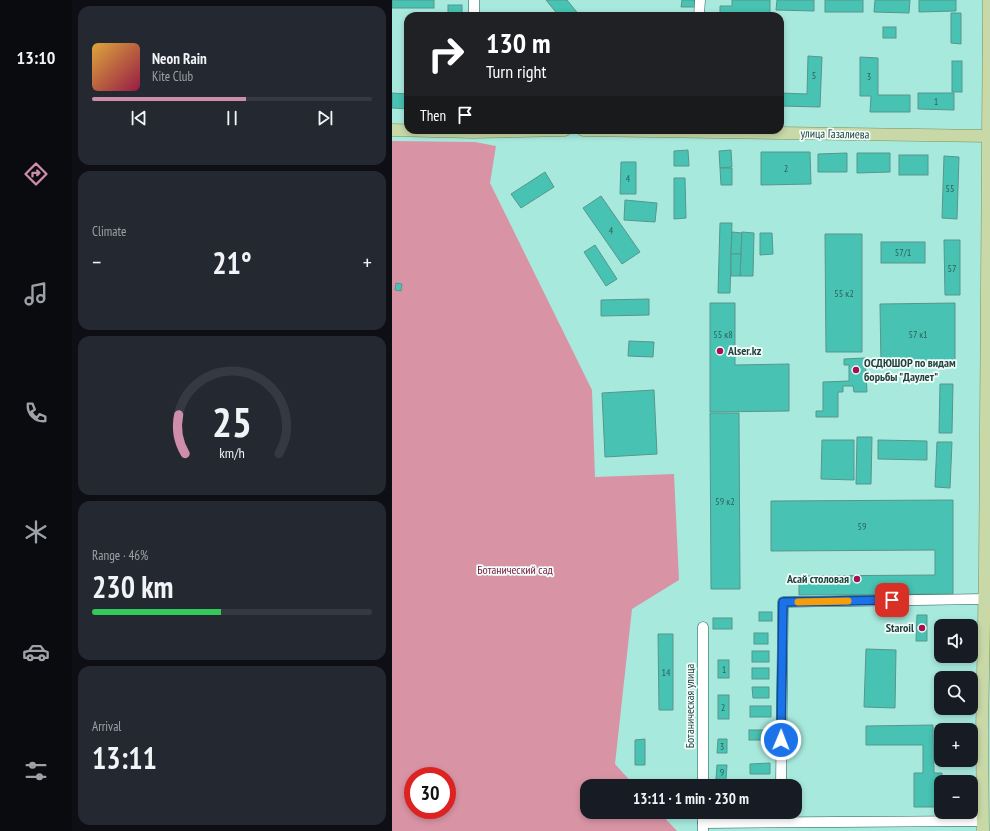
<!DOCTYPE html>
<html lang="en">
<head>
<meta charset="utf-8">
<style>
  :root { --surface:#171b24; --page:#242831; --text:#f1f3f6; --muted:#9ea1a6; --line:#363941; --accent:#ce8dab }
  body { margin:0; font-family:"PT Sans Narrow",sans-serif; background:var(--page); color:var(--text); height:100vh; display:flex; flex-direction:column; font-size:15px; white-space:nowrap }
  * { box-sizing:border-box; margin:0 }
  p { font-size:13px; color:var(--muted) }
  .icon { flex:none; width:22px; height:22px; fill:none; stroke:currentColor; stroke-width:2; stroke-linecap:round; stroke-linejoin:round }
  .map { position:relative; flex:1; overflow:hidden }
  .drawer { display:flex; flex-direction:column; gap:6px; padding:6px; background:#0d0f14; width:320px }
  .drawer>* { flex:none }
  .banner { position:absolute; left:12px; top:12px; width:380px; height:122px; border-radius:12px; box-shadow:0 2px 6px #0003; background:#202124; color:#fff; overflow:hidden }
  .tools { position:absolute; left:542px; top:619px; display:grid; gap:8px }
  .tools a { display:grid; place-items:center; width:44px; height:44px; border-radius:8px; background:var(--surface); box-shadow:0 2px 6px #0003; font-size:20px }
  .speed { position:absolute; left:12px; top:767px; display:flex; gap:8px; font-size:20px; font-weight:700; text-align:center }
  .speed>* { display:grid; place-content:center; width:52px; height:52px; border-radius:50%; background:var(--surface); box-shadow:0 2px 6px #0003; line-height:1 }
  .speed .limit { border:6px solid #d22; background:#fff; color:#111 }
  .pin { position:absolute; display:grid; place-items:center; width:34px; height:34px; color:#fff; margin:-17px; border-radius:8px; box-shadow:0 2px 6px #0006 }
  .me { position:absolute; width:44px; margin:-22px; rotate:1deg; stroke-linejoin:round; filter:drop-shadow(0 0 3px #0008) }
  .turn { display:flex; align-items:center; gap:14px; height:84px; padding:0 16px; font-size:18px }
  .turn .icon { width:52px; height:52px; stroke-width:2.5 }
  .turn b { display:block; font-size:28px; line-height:34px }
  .then { display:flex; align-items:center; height:38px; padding:0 16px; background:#0003; gap:8px; font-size:15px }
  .big { font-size:30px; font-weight:700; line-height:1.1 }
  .drawer .card { flex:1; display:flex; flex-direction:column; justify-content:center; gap:6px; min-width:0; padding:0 14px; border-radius:12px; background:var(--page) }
  .drawer .dial { align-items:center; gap:0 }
  .dial svg { height:104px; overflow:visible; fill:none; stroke:var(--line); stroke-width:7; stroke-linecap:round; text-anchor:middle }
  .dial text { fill:var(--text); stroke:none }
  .song { display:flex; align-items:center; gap:12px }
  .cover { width:48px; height:48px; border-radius:6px; background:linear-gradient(135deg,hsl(40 70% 55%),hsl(340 70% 35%)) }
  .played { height:4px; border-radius:2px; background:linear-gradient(90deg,var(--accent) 55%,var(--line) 55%) }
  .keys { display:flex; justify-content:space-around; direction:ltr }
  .heat { display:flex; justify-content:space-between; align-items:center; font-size:22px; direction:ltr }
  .charge { height:6px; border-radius:3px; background:linear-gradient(90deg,#34c759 46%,var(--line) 0) }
  .trip { position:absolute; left:188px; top:779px; width:222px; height:40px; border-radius:12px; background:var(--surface); box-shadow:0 2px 6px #0003; font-weight:700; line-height:40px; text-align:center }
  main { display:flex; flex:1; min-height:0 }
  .tab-bar { display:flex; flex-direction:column; width:72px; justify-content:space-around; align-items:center; background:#090b0e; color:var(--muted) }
  .tab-bar .icon { width:28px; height:28px }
  .tab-bar .current { color:var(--accent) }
  .tab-bar b { font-size:18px; color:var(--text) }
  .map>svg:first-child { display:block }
  .green { fill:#d894a5; fill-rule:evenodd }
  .building { fill:#48c2b2; stroke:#57968c }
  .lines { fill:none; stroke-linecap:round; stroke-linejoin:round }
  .minor-casing { stroke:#1c5e56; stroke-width:11 }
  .major-casing { stroke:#78925c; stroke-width:13 }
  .minor { stroke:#fff; stroke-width:10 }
  .major { stroke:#c8d8a7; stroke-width:12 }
  .route-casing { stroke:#114b97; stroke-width:10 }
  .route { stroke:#1a73e8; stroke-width:7 }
  .slow { stroke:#f59e0b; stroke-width:7 }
  .poi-dot { fill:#a41150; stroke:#f1fefb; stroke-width:1.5 }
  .labels { text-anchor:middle; stroke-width:3.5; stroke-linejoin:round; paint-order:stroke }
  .number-label { font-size:10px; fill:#2e615a }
  .street-label { font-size:12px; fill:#26413d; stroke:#f1fefb }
  .poi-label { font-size:12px; font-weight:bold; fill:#26413d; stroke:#f1fefb; text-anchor:start }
  .park-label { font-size:12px; fill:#7d1c40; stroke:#f1fefb }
</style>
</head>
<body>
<main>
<nav class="tab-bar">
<b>13:10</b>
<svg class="icon current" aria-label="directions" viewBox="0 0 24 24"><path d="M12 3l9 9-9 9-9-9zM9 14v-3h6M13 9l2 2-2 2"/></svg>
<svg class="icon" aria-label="music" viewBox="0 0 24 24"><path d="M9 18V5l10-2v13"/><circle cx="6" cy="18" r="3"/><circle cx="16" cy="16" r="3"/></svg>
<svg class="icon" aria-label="phone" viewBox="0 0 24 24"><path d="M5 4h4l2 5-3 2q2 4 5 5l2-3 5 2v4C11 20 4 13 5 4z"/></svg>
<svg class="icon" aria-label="climate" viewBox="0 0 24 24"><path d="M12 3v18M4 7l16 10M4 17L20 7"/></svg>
<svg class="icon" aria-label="car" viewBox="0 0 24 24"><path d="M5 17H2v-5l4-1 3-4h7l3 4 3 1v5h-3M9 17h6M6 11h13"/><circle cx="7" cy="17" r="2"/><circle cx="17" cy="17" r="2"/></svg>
<svg class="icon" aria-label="filters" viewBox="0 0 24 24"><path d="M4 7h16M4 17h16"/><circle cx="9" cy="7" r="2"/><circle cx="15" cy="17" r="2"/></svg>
</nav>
<section class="drawer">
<div class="card">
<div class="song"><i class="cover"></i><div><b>Neon Rain</b><p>Kite Club</p></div></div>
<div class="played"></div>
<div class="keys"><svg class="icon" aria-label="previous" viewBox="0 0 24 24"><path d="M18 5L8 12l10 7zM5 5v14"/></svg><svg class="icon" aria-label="pause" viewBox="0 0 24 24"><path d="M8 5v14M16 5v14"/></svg><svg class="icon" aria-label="next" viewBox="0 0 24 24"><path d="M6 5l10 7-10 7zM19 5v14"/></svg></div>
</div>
<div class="card"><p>Climate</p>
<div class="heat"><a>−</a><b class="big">21°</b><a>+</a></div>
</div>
<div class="card dial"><svg viewBox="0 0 100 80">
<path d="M14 69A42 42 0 1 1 86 69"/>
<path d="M14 69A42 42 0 0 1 9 39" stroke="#ce8dab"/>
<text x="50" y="56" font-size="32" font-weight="700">25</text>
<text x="50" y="72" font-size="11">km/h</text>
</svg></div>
<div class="card"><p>Range · 46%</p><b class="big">230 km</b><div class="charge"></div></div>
<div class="card"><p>Arrival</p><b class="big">13:11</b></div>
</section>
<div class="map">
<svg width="598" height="831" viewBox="0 0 598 831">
  <rect width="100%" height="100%" fill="#a8e9de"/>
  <!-- green -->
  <path class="green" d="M 0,141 L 83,142 L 104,146 L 98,183 L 200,390 L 203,477 L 282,474 L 287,580 L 240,609 L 223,764 L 243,786 L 195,786 L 195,812 L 267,812 L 285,831 L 0,831 ZM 21,776 L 55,776 L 55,810 L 21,810 Z"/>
  <!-- building -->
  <g class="building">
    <rect x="0" y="0" width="42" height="8"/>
    <path d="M 154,0 L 175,0 L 188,16 L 167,16 Z"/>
    <path d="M 290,0 L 306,0 L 305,7 L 289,7 Z"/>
    <path d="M 340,0 L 378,0 L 378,13 L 344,13 L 344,16 L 328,16 L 328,6 L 340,6 Z"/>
    <path d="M 385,0 L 422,0 L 422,11 L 384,10 Z"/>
    <rect x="433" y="0" width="38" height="12"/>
    <path d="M 483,0 L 518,0 L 517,13 L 482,12 Z"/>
    <path d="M 527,0 L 564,0 L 564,11 L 527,12 Z"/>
    <rect x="56" y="5" width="14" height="11"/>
    <path d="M 559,13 L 569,13 L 569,44 L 559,43 Z"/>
    <rect x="491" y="27" width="13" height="11"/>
    <path d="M 416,56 L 430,57 L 428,107 L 388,106 L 388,93 L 415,94 Z"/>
    <path d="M 468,57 L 486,58 L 486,95 L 518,95 L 518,112 L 478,112 L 479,96 L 468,96 Z"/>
    <rect x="560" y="61" width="10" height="31"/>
    <path d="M 0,93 L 16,94 L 16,109 L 0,108 Z"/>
    <path d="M 526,93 L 562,93 L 562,110 L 526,109 Z"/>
    <path d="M 296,150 L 297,166 L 282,166 L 282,151 Z"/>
    <path d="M 339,150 L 340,167 L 328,168 L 327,151 Z"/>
    <path d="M 369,152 L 418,152 L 419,184 L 369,185 Z"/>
    <path d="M 455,153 L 455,172 L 426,172 L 426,154 Z"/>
    <path d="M 465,153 L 498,153 L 498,172 L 465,173 Z"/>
    <rect x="507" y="155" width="29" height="20"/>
    <path d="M 552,156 L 567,157 L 565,219 L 550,218 Z"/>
    <path d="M 229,162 L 244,162 L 244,194 L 228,194 Z"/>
    <path d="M 328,168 L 340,168 L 340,185 L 329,185 Z"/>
    <path d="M 153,172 L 162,187 L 129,208 L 119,194 Z"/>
    <path d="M 282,178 L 293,178 L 294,218 L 282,219 Z"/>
    <path d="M 209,196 L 248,252 L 230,264 L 191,208 Z"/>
    <path d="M 233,200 L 265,203 L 263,222 L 232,220 Z"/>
    <path d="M 328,223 L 340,223 L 338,293 L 326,293 Z"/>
    <path d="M 340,232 L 350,233 L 349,254 L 339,254 Z"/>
    <path d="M 350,232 L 362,233 L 361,276 L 348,276 Z"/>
    <path d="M 368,233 L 380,233 L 381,254 L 368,255 Z"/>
    <path d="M 433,234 L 470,234 L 470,352 L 434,352 Z"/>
    <path d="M 552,240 L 568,240 L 568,295 L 553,295 Z"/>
    <rect x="489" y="242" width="44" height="21"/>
    <path d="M 203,245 L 225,279 L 214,286 L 192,252 Z"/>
    <path d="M 339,254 L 349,254 L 348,276 L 339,276 Z"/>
    <path d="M 4,283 L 10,284 L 9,291 L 3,290 Z"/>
    <path d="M 257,299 L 257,315 L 209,316 L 209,300 Z"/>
    <path d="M 318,303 L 343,303 L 343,365 L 397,364 L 397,411 L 318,412 Z"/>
    <path d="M 563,303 L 563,364 L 489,365 L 488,304 Z"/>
    <path d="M 237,341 L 262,342 L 261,357 L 236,356 Z"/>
    <path d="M 473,358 L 475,392 L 462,392 L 461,386 L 451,386 L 451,392 L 446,392 L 446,417 L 424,417 L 424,411 L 431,411 L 431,382 L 457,381 L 457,365 L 452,365 L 452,359 Z"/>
    <path d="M 548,384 L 561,384 L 560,433 L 547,433 Z"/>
    <path d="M 262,390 L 265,454 L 213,457 L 210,393 Z"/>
    <path d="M 318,413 L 347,413 L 348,589 L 319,589 Z"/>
    <path d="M 465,437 L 480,437 L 479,484 L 464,484 Z"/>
    <path d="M 430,440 L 462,440 L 462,480 L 429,479 Z"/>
    <path d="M 486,440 L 535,441 L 535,460 L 486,459 Z"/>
    <path d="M 545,442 L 560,442 L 558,488 L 543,487 Z"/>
    <path d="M 561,500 L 561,594 L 407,595 L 407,576 L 543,575 L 543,550 L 379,551 L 379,501 Z"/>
    <rect x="367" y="612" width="13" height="9"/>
    <path d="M 525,615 L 535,615 L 535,641 L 524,641 Z"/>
    <rect x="321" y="618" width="19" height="11"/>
    <rect x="362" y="633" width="14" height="11"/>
    <path d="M 266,634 L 281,634 L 281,710 L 267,710 Z"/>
    <path d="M 474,649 L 504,650 L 503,708 L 472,707 Z"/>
    <rect x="360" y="651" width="17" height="11"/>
    <rect x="326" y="660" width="11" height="18"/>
    <rect x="360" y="668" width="17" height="11"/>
    <path d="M 360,687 L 377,687 L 377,698 L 361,698 Z"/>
    <rect x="326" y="695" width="11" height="24"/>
    <rect x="358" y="706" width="21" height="11"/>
    <path d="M 541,725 L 542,773 L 550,773 L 549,807 L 522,807 L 522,773 L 531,773 L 531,745 L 474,745 L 474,726 Z"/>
    <rect x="357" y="730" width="19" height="10"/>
    <path d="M 253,739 L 253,765 L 243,765 L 243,740 Z"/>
    <path d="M 326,739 L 335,739 L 335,753 L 325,753 Z"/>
    <path d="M 378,763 L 378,774 L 358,774 L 358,764 Z"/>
    <path d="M 325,765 L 335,765 L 334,780 L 324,779 Z"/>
  </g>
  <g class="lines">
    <!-- minor casing -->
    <g class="minor-casing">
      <g id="minor">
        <path d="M 82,16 L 82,0"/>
        <path d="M 307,16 L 308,0"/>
        <path d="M 311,627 L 311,786"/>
        <path d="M 389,786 L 391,602 L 593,599"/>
        <path d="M 311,823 L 591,821"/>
        <path d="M 311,831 L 311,812"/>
      </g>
    </g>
    <!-- major casing -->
    <g class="major-casing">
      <g id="major">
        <path d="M 0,130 L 81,132 L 173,130"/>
        <path d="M 191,130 L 597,136"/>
        <path d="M 591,831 L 590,732 L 593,568 L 597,0"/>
      </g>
    </g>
    <!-- minor -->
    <use href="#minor" class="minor"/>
    <!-- major -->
    <use href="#major" class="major"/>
  </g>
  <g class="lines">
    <!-- route casing -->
    <g class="route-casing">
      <path id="route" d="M 389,740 L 391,602 L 500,600"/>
    </g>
    <!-- route -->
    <use href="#route" class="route"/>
    <!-- slow -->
    <path class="slow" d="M 406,602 L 456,601"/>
  </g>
  <!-- markers -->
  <g class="poi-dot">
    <circle cx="328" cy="351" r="4"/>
    <circle cx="464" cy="370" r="4"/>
    <circle cx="465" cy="579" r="4"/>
    <circle cx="530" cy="628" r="4"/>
  </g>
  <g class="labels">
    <!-- number labels -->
    <g class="number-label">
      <text x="422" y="79">5</text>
      <text x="477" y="80">3</text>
      <text x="544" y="105">1</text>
      <text x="394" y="172">2</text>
      <text x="236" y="182">4</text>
      <text x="558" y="192">55</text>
      <text x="219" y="234">4</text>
      <text x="511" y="256">57/1</text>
      <text x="560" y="272">57</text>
      <text x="452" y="297">55 к2</text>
      <text x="331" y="338">55 к8</text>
      <text x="526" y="338">57 к1</text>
      <text x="333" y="505">59 к2</text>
      <text x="470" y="530">59</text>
      <text x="332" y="673">1</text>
      <text x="274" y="676">14</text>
      <text x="331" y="711">2</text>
      <text x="330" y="750">3</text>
      <text x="330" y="776">9</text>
    </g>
    <!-- street labels -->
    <g class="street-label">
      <text transform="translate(443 134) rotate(1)" y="4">улица Газалиева</text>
      <text transform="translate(298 706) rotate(-90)" y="4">Ботаническая улица</text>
    </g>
    <!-- poi labels -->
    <g class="poi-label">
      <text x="336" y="355">Alser.kz</text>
      <text x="472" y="367">ОСДЮШОР по видам<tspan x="472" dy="14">борьбы "Даулет"</tspan></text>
      <text x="457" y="583" text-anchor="end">Асай столовая</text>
      <text x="522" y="632" text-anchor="end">Staroil</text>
    </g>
    <!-- park labels -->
    <g class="park-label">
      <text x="123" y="574">Ботанический сад</text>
    </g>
  </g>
</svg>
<div class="tools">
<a><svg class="icon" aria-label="sound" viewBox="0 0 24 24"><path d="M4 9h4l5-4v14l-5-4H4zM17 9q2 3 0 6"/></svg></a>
<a><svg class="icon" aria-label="search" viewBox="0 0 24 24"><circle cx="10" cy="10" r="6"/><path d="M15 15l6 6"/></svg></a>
<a>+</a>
<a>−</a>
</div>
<div class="speed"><div class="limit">30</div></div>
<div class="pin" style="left:500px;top:600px;background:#d93025"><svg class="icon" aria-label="arrive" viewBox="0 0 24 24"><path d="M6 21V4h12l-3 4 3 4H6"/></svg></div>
<svg class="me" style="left:389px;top:740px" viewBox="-20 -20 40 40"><circle r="17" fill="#1a73e8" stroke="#fff" stroke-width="3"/><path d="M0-11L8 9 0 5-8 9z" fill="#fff"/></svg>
<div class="trip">13:11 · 1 min · 230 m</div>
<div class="banner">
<div class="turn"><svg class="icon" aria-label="right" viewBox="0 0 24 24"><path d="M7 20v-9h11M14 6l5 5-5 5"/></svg><div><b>130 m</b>Turn right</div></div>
<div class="then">Then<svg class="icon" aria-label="arrive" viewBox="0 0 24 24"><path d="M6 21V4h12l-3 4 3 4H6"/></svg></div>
</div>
</div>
</main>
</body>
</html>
